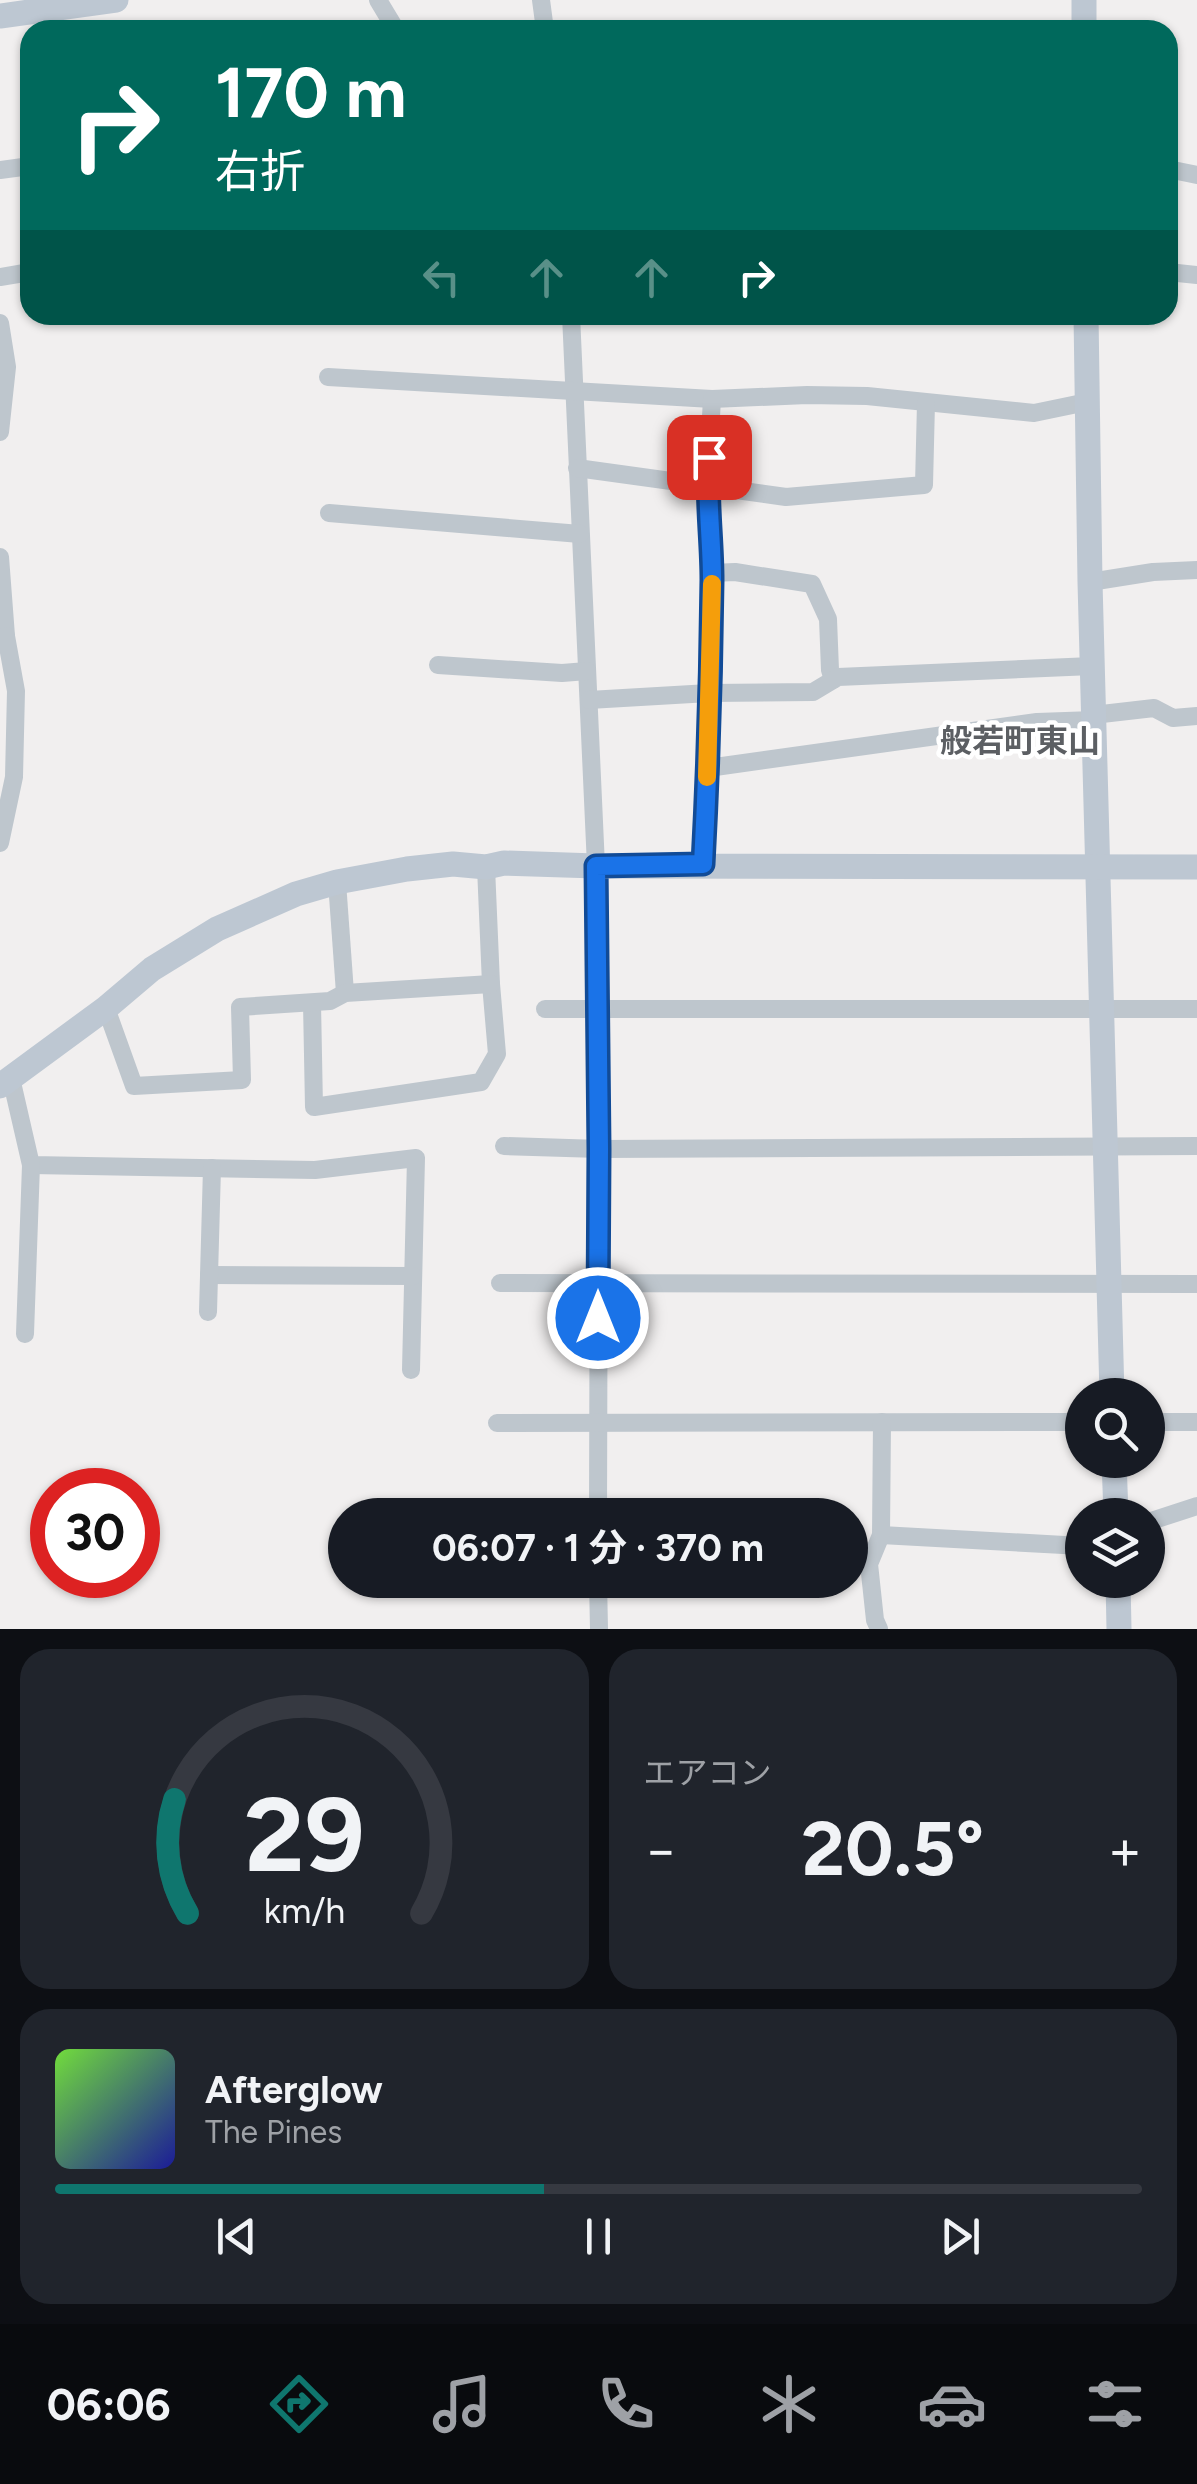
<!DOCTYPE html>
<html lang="ja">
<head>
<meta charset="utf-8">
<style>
  :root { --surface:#171b24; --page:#20242c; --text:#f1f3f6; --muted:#9ea1a6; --line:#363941; --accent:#0f766e }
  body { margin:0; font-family:Figtree,"Noto Sans JP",sans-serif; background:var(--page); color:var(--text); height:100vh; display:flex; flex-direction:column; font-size:38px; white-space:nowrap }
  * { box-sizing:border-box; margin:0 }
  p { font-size:32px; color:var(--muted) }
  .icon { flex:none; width:55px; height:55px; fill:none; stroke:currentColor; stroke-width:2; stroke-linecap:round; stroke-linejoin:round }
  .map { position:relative; height:1629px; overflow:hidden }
  .details { display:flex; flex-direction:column; gap:20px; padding:20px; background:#0d0f14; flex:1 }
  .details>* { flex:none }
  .hud { position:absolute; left:20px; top:20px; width:1158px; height:305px; border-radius:30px; box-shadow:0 2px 8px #0004; background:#00695c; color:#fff; overflow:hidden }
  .buttons { position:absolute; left:1065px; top:1378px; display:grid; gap:20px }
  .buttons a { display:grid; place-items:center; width:100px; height:100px; border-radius:50%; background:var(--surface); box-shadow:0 2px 8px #0004; font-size:50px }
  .speed { position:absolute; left:30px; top:1468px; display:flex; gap:20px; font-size:50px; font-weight:700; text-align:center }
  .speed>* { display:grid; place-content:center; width:130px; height:130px; border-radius:50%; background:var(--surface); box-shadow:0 2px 8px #0004; line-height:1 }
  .speed .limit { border:15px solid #d22; background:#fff; color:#111 }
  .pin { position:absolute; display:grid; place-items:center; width:85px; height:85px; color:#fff; margin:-42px; border-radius:20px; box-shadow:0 5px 15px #0006 }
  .me { position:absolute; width:110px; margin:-55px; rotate:0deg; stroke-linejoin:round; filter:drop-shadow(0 0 8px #0008) }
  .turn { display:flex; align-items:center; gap:35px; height:210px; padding:0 30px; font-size:45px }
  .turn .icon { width:130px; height:130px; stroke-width:2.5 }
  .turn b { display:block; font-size:70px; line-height:85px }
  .lanes { display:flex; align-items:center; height:95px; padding:0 30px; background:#0003; justify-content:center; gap:50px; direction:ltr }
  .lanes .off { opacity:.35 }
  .big { font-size:75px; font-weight:700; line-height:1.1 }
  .details .card { flex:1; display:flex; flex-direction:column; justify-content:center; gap:15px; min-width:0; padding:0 35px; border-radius:30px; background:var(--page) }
  .details .dial { align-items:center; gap:0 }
  .dial svg { height:260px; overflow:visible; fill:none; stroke:var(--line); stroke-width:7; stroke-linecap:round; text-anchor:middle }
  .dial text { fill:var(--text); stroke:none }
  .song { display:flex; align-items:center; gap:30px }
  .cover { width:120px; height:120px; border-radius:15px; background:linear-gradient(135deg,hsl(100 70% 55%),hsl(240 70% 35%)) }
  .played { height:10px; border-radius:5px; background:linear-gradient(90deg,var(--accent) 45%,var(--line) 45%) }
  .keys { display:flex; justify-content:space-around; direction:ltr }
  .heat { display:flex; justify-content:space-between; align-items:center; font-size:55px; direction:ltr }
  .details .tiles { flex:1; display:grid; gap:20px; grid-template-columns:1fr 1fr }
  .card:last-child { grid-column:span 2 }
  .trip { position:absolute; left:328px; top:1498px; width:540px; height:100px; border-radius:50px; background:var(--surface); box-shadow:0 2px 8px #0004; font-weight:700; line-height:100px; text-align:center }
  .tab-bar { display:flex; height:160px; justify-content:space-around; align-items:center; background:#090b0e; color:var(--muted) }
  .tab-bar .icon { width:70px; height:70px }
  .tab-bar .on { color:var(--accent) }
  .tab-bar b { font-size:45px; color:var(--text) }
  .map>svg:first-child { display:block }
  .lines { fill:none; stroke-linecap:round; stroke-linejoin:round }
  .street { stroke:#bec6cd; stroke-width:18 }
  .secondary { stroke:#bdc7d2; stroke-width:25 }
  .route-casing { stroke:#114b97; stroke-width:25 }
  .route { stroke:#1a73e8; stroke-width:18 }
  .slow { stroke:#f59e0b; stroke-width:18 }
  .labels { text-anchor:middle; stroke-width:9; stroke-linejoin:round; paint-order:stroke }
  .quarter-label { font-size:32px; font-weight:bold; fill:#5c5f63; stroke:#fff }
</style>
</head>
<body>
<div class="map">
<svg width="1197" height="1629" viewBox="0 0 1197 1629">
  <rect width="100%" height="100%" fill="#f1efef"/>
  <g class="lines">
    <!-- street -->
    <g class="street">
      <path d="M 378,0 L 396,30"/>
      <path d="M 541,0 L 545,30"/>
      <path d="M 1168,169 L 1197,175"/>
      <path d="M 0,170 L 30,166"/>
      <path d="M 1168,272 L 1197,275"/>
      <path d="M 0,277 L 30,272"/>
      <path d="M 571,315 L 596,866 L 599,1149 L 598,1515"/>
      <path d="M 0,323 L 7,367 L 0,432"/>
      <path d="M 328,377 L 712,399 L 807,395 L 867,396 L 1034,413 L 1087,402"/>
      <path d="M 577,468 L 786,497 L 924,485 L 926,403"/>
      <path d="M 329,513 L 580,534"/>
      <path d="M 0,557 L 6,636 L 0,637"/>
      <path d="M 712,573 L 735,572 L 812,584 L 828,619 L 830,670 L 833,680"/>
      <path d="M 1090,582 L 1153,572 L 1197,570"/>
      <path d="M 438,665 L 562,673 L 587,671"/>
      <path d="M 589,700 L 709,693 L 813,692 L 838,677 L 1092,666"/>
      <path d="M 1093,715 L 1154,708 L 1173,718 L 1197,716"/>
      <path d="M 708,768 L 1037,722 L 1094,720"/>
      <path d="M 0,843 L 14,777 L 16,691 L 6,636"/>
      <path d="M 703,864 L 712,573 L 707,486 L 712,399"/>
      <path d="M 337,882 L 345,993"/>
      <path d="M 312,1003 L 314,1107 L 481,1082 L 497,1054 L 491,984 L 486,867"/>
      <path d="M 106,1008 L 134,1086 L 242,1080 L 240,1007 L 330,1001 L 345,993 L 491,984"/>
      <path d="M 545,1009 L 1197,1009"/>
      <path d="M 11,1078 L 31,1165 L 315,1170 L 416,1158 L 411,1370"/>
      <path d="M 504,1146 L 599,1149 L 1197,1146"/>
      <path d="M 209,1275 L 413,1276"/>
      <path d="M 500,1283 L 1197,1284"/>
      <path d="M 208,1312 L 212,1168"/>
      <path d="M 25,1334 L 31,1165"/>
      <path d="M 1148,1422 L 1197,1422"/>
      <path d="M 497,1423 L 1082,1422"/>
      <path d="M 1148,1522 L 1197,1506"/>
      <path d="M 881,1535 L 1082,1546"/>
      <path d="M 598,1580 L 599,1629"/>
      <path d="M 879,1629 L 875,1620 L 869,1564 L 881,1535 L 882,1422"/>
    </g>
    <!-- secondary -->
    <g class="secondary">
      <path d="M 1084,0 L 1084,30"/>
      <path d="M 0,16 L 116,0"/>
      <path d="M 1086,315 L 1090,582 L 1112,1395"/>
      <path d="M 0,1086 L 106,1008 L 152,969 L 217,929 L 296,894 L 337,882 L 407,869 L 453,864 L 486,867 L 504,863 L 596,866 L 1197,867"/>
      <path d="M 1114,1460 L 1116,1515"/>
      <path d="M 1118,1580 L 1119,1629"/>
    </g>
  </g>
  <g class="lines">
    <!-- route casing -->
    <g class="route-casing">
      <path id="route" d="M 598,1318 L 599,1149 L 596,866 L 703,864 C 708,770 711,675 712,580 C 712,539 706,498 709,457"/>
    </g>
    <!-- route -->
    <use href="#route" class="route"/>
    <!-- slow -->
    <path class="slow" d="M 707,777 L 712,584"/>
  </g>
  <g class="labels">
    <!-- quarter labels -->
    <g class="quarter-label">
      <text x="1020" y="752">般若町東山</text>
    </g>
  </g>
</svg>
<div class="buttons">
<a><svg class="icon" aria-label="search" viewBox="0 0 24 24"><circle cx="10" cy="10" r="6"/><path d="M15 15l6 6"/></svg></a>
<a><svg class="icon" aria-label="layers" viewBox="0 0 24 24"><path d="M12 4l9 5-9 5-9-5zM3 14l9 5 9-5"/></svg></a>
</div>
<div class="speed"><div class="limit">30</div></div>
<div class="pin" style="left:709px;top:457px;background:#d93025"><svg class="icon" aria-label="arrive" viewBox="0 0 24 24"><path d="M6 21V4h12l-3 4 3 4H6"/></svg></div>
<svg class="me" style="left:598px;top:1318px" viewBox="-20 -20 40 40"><circle r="17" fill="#1a73e8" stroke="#fff" stroke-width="3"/><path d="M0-11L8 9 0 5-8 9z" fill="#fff"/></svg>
<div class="trip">06:07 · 1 分 · 370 m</div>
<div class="hud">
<div class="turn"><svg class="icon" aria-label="right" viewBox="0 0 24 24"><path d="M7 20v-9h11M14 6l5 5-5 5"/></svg><div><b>170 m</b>右折</div></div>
<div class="lanes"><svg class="icon off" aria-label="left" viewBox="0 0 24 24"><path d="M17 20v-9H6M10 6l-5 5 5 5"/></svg><svg class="icon off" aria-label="ahead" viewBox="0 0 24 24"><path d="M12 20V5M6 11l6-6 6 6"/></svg><svg class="icon off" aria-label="ahead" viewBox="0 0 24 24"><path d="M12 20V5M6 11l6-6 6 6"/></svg><svg class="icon" aria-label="right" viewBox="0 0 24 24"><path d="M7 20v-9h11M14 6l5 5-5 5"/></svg></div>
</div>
</div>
<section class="details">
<div class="tiles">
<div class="card dial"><svg viewBox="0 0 100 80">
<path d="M14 69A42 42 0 1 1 86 69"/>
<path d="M14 69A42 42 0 0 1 10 34" stroke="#0f766e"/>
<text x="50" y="56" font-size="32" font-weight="700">29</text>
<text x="50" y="72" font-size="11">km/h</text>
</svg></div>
<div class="card"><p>エアコン</p>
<div class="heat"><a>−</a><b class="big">20.5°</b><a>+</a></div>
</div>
<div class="card">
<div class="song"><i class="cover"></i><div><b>Afterglow</b><p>The Pines</p></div></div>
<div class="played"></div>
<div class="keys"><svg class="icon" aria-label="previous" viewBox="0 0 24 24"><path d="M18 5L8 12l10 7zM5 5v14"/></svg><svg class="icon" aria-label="pause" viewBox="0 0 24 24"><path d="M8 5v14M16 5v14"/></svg><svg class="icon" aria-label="next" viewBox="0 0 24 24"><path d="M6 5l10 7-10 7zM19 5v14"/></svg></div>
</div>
</div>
</section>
<nav class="tab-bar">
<b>06:06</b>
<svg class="icon on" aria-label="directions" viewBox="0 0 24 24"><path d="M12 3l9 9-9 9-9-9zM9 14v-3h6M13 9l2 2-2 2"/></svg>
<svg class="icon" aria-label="music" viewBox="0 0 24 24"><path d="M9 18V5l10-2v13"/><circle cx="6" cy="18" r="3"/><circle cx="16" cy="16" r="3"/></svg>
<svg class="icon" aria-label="phone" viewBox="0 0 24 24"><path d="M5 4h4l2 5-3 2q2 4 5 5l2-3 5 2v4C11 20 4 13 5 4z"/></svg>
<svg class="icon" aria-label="climate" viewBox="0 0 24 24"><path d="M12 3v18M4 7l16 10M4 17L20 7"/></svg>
<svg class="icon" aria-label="car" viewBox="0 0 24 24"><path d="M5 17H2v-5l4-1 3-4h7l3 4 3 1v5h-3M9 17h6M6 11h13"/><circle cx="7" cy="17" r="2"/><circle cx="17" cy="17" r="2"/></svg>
<svg class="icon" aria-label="filters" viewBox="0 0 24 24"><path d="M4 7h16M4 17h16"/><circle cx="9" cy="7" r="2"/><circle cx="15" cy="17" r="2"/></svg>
</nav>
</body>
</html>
